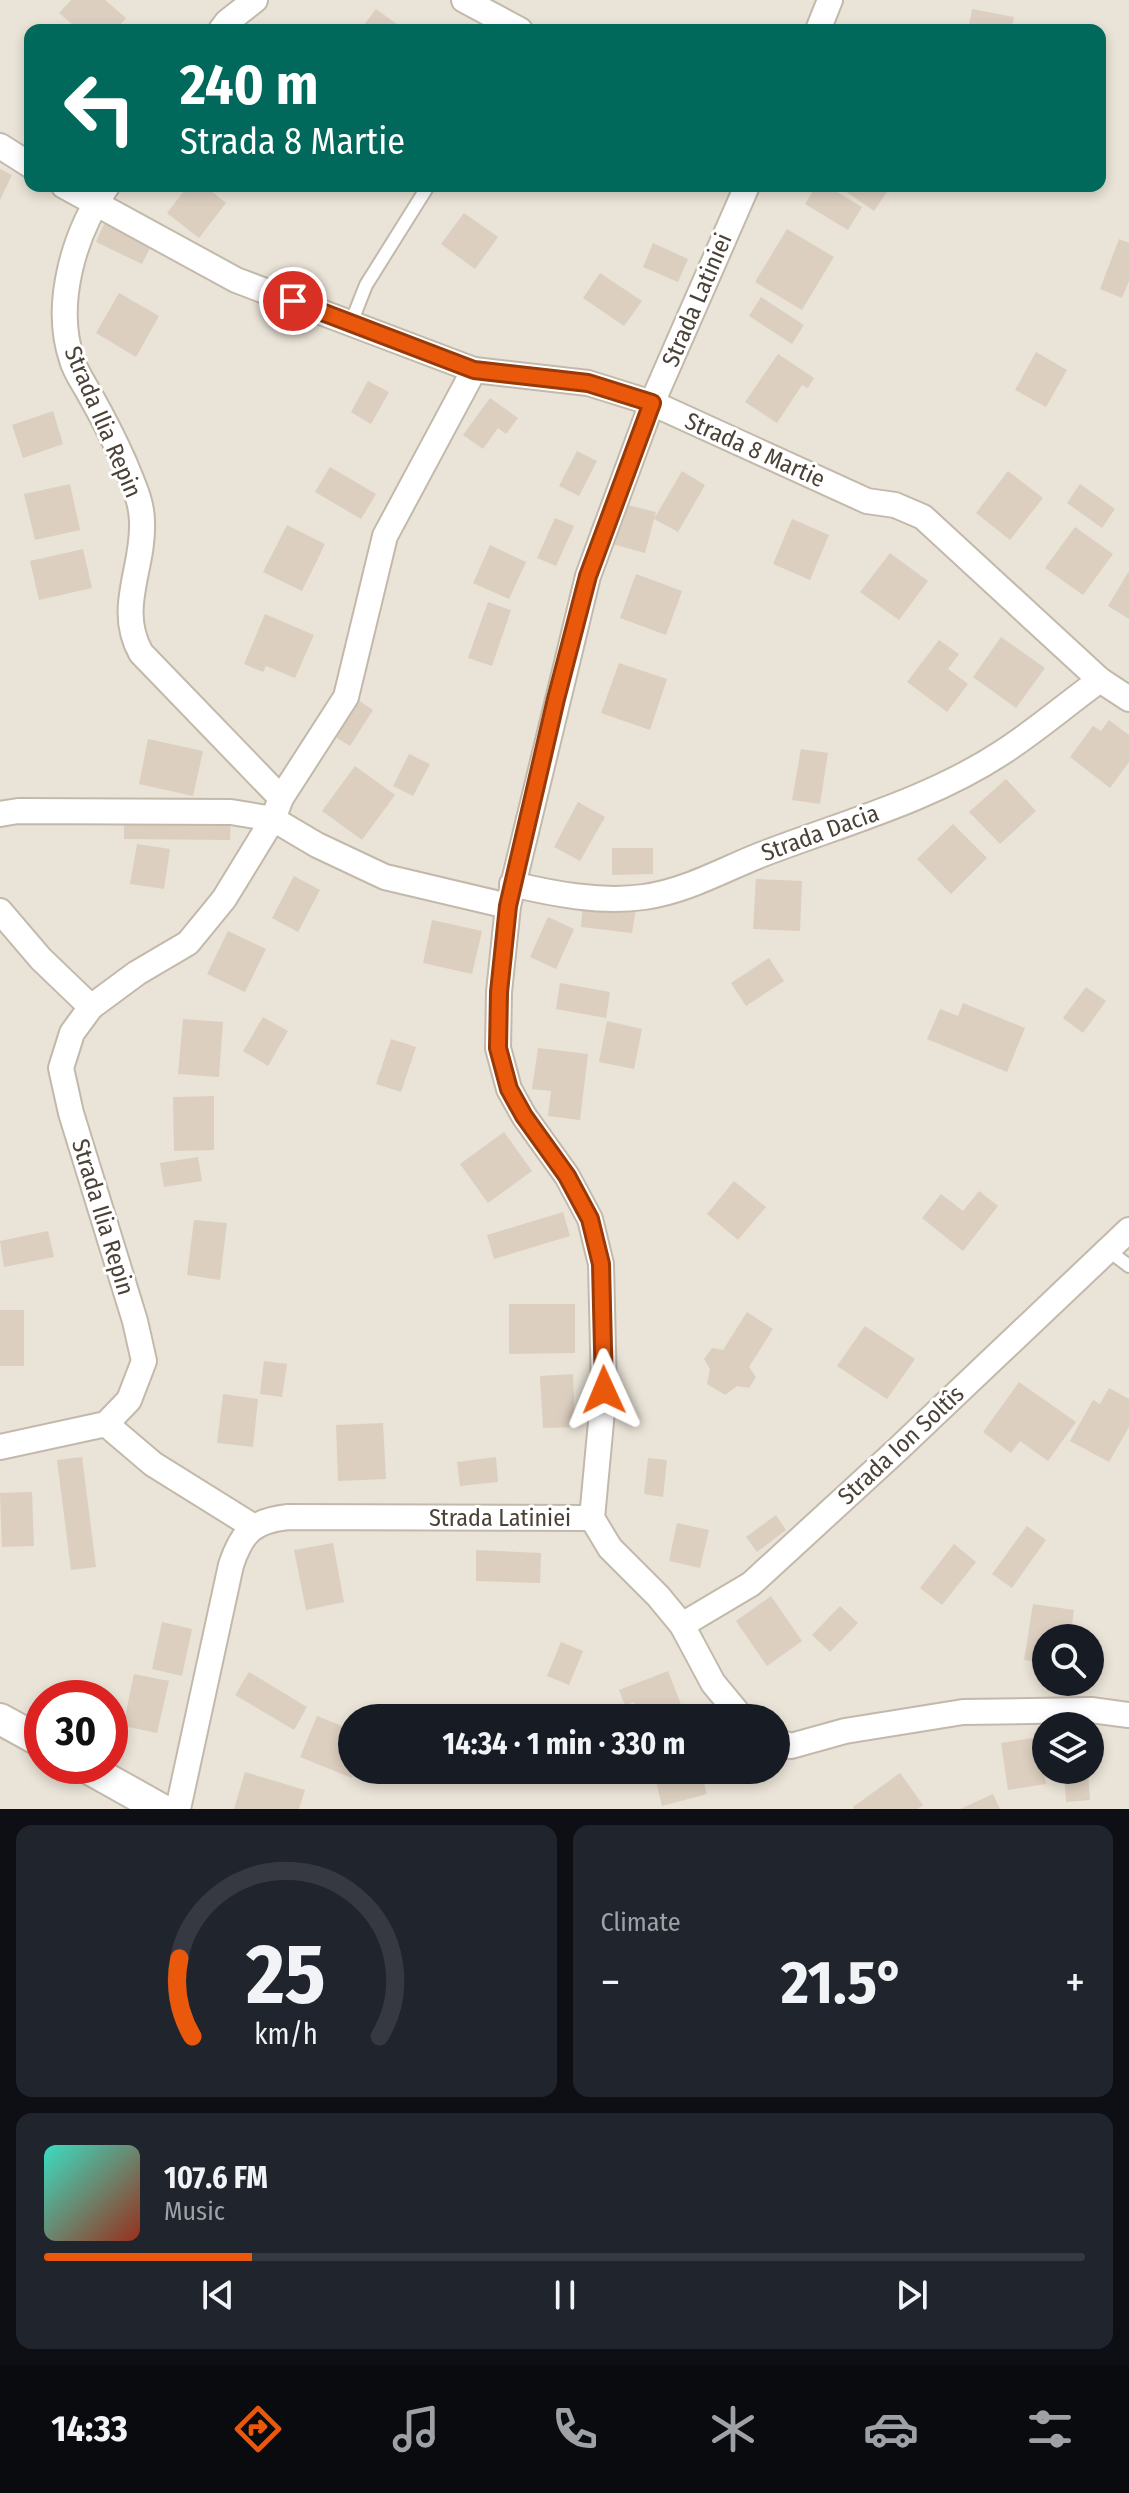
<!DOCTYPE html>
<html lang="en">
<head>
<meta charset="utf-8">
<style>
  :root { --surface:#171b24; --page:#20242c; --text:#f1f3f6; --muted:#9ea1a6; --line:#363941; --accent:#ea580c }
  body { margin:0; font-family:"Fira Sans Condensed",sans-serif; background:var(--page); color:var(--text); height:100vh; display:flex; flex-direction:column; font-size:30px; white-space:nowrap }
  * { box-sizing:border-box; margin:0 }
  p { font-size:26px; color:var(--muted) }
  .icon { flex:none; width:44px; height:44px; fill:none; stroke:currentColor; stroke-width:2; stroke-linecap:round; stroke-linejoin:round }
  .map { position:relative; height:1809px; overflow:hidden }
  .panel { display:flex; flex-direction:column; gap:16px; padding:16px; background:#0d0f14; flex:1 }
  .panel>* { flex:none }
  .guide { position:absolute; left:24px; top:24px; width:1082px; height:168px; border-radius:16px; box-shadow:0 4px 12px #0003; background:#00695c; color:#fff; overflow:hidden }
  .controls { position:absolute; left:1032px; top:1624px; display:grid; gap:16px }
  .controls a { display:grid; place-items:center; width:72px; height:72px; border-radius:50%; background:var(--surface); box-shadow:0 4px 12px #0003; font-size:40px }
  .speed { position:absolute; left:24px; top:1680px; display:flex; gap:16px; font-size:40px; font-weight:700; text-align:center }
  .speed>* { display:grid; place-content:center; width:104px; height:104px; border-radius:50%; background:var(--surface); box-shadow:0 4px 12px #0003; line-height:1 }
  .speed .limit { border:12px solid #d22; background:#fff; color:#111 }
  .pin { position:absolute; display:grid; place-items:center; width:68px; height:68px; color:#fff; margin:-34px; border:4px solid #fff; border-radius:50%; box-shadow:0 2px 8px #0007 }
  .me { position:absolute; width:88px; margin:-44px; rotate:359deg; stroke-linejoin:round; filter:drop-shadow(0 0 6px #0008) }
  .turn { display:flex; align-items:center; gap:28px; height:168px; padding:0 24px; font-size:36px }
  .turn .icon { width:104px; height:104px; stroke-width:2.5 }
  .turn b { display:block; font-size:56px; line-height:68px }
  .big { font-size:60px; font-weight:700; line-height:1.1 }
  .panel .tile { flex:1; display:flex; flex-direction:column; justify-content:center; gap:12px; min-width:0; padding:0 28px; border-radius:16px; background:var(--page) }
  .panel .dial { align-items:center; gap:0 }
  .dial svg { height:208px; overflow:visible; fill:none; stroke:var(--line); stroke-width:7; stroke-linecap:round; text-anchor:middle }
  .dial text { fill:var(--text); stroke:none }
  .song { display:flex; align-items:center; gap:24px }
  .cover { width:96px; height:96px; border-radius:12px; background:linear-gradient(135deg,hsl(170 70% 55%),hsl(10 70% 35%)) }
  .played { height:8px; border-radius:4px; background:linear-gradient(90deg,var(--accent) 20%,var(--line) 20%) }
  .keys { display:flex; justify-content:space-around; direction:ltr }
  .heat { display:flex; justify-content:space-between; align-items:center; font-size:44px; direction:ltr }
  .panel .tiles { flex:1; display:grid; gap:16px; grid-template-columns:1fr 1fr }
  .tile:last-child { grid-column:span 2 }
  .trip { position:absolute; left:338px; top:1704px; width:452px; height:80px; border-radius:40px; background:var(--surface); box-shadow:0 4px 12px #0003; font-weight:700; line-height:80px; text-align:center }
  .tab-bar { display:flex; height:128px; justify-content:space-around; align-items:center; background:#090b0e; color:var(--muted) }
  .tab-bar .icon { width:56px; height:56px }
  .tab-bar .on { color:var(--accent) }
  .tab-bar b { font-size:36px; color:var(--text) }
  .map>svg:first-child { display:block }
  .residential { fill:#eae3d7; fill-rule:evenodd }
  .building { fill:#dccfc0 }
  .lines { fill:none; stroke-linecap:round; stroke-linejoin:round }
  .service-casing { stroke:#c3b9ab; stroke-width:16 }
  .minor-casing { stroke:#c3b9ab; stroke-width:28 }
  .tertiary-casing { stroke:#c3b9ab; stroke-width:34 }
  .service { stroke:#fff; stroke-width:12 }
  .minor { stroke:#fff; stroke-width:24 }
  .tertiary { stroke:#fff; stroke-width:30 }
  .route-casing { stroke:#983908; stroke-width:20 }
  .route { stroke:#ea580c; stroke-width:14 }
  .labels { text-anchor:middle; stroke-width:6; stroke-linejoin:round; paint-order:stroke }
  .street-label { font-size:24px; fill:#4b4237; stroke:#fff }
</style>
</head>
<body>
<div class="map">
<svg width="1129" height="1809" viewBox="0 0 1129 1809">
  <rect width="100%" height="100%" fill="#f6f1e9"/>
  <!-- residential -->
  <path class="residential" d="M 0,0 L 1129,0 L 1129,1809 L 0,1809 ZM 30,30 L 1100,30 L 1100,186 L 30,186 ZM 1046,1638 L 1090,1638 L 1090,1682 L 1046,1682 ZM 42,1698 L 110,1698 L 110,1766 L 42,1766 ZM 352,1718 L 776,1718 L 776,1770 L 352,1770 ZM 1046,1726 L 1090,1726 L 1090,1770 L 1046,1770 Z"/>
  <!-- building -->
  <g class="building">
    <path d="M 71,0 L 105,0 L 126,18 L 116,30 L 79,30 L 59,13 Z"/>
    <path d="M 376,9 L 405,30 L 360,30 Z"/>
    <path d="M 972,9 L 1014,17 L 1011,30 L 968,30 Z"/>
    <path d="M 0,169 L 12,175 L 0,200 Z"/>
    <path d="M 188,186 L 205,186 L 226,203 L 199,238 L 167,213 Z"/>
    <path d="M 816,186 L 827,186 L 862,207 L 848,230 L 805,204 Z"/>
    <path d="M 838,186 L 884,186 L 889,189 L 874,211 Z"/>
    <path d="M 464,213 L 498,237 L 475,269 L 441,244 Z"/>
    <path d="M 104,224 L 151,246 L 142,264 L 96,242 Z"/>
    <path d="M 787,229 L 834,257 L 802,310 L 755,282 Z"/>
    <path d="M 1119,239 L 1129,243 L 1129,281 L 1122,298 L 1100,289 Z"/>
    <path d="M 653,243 L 688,259 L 678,282 L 643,267 Z"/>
    <path d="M 600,273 L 642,301 L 624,326 L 583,298 Z"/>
    <path d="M 119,293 L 159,316 L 136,357 L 96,333 Z"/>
    <path d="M 761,297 L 804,325 L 792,344 L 749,316 Z"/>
    <path d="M 1036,352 L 1067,370 L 1046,407 L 1015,390 Z"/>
    <path d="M 778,354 L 814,378 L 808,388 L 802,385 L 777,423 L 745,402 Z"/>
    <path d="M 368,381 L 389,392 L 371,424 L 351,412 Z"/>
    <path d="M 490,398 L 518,418 L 506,434 L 498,428 L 483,449 L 463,435 Z"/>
    <path d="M 53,411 L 63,444 L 23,458 L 12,425 Z"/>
    <path d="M 577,451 L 597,461 L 579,496 L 559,486 Z"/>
    <path d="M 330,467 L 376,494 L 361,519 L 315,492 Z"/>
    <path d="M 682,471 L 705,485 L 678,532 L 654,519 Z"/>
    <path d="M 1008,471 L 1043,498 L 1010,540 L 976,513 Z"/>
    <path d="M 70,484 L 80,530 L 35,540 L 24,494 Z"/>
    <path d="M 1080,484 L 1115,509 L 1102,528 L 1067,503 Z"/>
    <path d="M 624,504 L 656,512 L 645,553 L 612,544 Z"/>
    <path d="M 555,518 L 574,526 L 556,566 L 537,558 Z"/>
    <path d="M 792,519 L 829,535 L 810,580 L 773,564 Z"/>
    <path d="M 287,525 L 325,544 L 302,591 L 263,572 Z"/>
    <path d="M 1075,527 L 1113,554 L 1083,595 L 1045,568 Z"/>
    <path d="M 490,545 L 526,562 L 509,599 L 473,583 Z"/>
    <path d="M 83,549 L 92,588 L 39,600 L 30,561 Z"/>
    <path d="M 890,553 L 928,581 L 899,620 L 860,592 Z"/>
    <path d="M 1129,571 L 1129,619 L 1108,606 Z"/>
    <path d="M 636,574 L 682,591 L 666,635 L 620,618 Z"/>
    <path d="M 488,602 L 511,610 L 492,666 L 468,658 Z"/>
    <path d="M 265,614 L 314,635 L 295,678 L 266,666 L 263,672 L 244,664 Z"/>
    <path d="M 1001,637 L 1045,668 L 1016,708 L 973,677 Z"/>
    <path d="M 939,640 L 959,654 L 948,669 L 968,684 L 947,712 L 907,682 Z"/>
    <path d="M 619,663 L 667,679 L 650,730 L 601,713 Z"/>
    <path d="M 355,698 L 373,710 L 350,746 L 332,735 Z"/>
    <path d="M 1109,720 L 1129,735 L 1129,762 L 1110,788 L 1070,757 L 1093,726 L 1101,731 Z"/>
    <path d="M 148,739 L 203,751 L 193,796 L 139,784 Z"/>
    <path d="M 801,749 L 828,753 L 820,804 L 792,800 Z"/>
    <path d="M 409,754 L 430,764 L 413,796 L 393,786 Z"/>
    <path d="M 355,766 L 395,795 L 362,840 L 322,811 Z"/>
    <path d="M 1006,779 L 1036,811 L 1000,844 L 969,812 Z"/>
    <path d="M 578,802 L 605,817 L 580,861 L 554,847 Z"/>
    <path d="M 124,815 L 231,816 L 230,840 L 124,839 Z"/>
    <path d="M 953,824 L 987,858 L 951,894 L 917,859 Z"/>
    <path d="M 137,844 L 170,849 L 164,889 L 130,884 Z"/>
    <path d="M 612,848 L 653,848 L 653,874 L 612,875 Z"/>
    <path d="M 294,876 L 320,890 L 298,932 L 272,918 Z"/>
    <path d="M 756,879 L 802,881 L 800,931 L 753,929 Z"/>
    <path d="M 583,903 L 636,909 L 632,933 L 581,927 Z"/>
    <path d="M 548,917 L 574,929 L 556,969 L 530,957 Z"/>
    <path d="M 432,920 L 482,931 L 472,974 L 423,963 Z"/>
    <path d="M 228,931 L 266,949 L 245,992 L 207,974 Z"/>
    <path d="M 769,958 L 784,981 L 746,1006 L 731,983 Z"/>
    <path d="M 560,983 L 610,992 L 606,1018 L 556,1009 Z"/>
    <path d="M 1086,987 L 1106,1001 L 1083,1033 L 1063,1018 Z"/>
    <path d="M 963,1003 L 1025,1028 L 1007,1072 L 927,1039 L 940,1009 L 958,1016 Z"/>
    <path d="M 263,1017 L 288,1031 L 268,1066 L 243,1051 Z"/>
    <path d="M 183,1019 L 223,1022 L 219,1077 L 178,1074 Z"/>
    <path d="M 607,1021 L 642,1029 L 634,1069 L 599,1062 Z"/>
    <path d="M 391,1039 L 416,1047 L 401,1092 L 376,1084 Z"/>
    <path d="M 538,1048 L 588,1054 L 580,1120 L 548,1116 L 551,1091 L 532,1089 Z"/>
    <path d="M 214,1096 L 214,1150 L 174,1151 L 173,1097 Z"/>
    <path d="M 504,1132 L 532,1171 L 488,1203 L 460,1164 Z"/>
    <path d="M 198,1157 L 202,1181 L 164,1187 L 160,1163 Z"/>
    <path d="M 734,1181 L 766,1207 L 738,1240 L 707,1214 Z"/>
    <path d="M 979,1191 L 998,1206 L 963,1251 L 922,1218 L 941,1194 L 963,1211 Z"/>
    <path d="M 563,1212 L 570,1236 L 494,1259 L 487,1235 Z"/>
    <path d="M 194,1220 L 227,1223 L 220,1280 L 187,1275 Z"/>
    <path d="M 48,1231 L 54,1257 L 4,1267 L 0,1241 Z"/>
    <path d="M 509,1304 L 575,1304 L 575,1353 L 509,1354 Z"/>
    <rect x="0" y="1310" width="24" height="56"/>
    <path d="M 747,1312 L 773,1329 L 749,1367 L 756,1377 L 749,1388 L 737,1386 L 725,1395 L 707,1384 L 710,1369 L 704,1359 L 712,1348 L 723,1350 Z"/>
    <path d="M 865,1326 L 915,1359 L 887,1399 L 837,1366 Z"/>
    <path d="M 264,1361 L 287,1364 L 282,1397 L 260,1394 Z"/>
    <path d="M 573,1374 L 575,1427 L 543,1428 L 540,1376 Z"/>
    <path d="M 1019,1382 L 1076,1422 L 1048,1461 L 1020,1441 L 1011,1453 L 983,1432 Z"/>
    <path d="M 1109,1388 L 1129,1399 L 1129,1427 L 1109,1462 L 1070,1441 L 1093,1400 L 1100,1404 Z"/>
    <path d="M 223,1394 L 258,1399 L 253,1447 L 217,1443 Z"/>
    <path d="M 383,1423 L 386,1479 L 338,1481 L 336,1425 Z"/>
    <path d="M 82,1457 L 96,1567 L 71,1570 L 57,1460 Z"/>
    <path d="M 496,1457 L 498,1482 L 460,1486 L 457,1462 Z"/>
    <path d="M 648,1458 L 667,1460 L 663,1497 L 644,1494 Z"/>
    <path d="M 32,1492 L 34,1546 L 2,1547 L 0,1493 Z"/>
    <path d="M 776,1515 L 786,1530 L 757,1552 L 746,1537 Z"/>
    <path d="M 677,1523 L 709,1530 L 700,1568 L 669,1561 Z"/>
    <path d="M 1027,1526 L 1046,1540 L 1012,1588 L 992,1574 Z"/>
    <path d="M 333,1543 L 344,1602 L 306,1610 L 294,1550 Z"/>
    <path d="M 954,1544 L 976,1562 L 942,1605 L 920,1588 Z"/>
    <path d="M 476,1550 L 541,1553 L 540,1583 L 476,1581 Z"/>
    <path d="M 771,1596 L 802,1641 L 767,1666 L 736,1621 Z"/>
    <path d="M 1033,1604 L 1074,1610 L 1070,1638 L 1046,1638 L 1046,1663 L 1024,1660 Z"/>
    <path d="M 840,1606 L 858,1623 L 830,1652 L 812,1635 Z"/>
    <path d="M 162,1622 L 192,1629 L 182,1676 L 152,1669 Z"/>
    <path d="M 561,1642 L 583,1651 L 569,1685 L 547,1676 Z"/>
    <path d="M 668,1671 L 682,1707 L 651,1718 L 641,1718 L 634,1702 L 625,1706 L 619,1690 Z"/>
    <path d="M 249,1672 L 307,1707 L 294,1730 L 235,1695 Z"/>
    <path d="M 134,1674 L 169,1681 L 157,1733 L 123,1726 Z"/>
    <path d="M 317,1716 L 352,1730 L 352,1770 L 356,1770 L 352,1778 L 300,1757 Z"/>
    <path d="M 1039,1737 L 1046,1784 L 1008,1790 L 1001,1743 Z"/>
    <path d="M 696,1770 L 700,1770 L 707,1794 L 662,1806 L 656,1781 Z"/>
    <path d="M 1064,1770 L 1088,1770 L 1090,1800 L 1066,1802 Z"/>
    <path d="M 245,1772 L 305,1790 L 299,1809 L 234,1809 Z"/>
    <path d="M 900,1773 L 923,1805 L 917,1809 L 854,1809 L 853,1807 Z"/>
    <path d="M 993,1794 L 1000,1809 L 960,1809 Z"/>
  </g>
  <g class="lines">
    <!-- service casing -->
    <g class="service-casing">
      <g id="service">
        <path d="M 351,323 L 366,285 L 428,186"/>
        <path d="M 1109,1251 L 1129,1266"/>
      </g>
    </g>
    <!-- minor casing -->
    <g class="minor-casing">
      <g id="minor">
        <path d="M 464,0 L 520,30"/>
        <path d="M 221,30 L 227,22 L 255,0"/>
        <path d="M 818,30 L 830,0"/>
        <path d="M 0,146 L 30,165"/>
        <path d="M 64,186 L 236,280 L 474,370 L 588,383 L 652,403 L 867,501 L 895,505 L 923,517 L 1100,680 L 1129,699"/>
        <path d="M 107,186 C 74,233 53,304 72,360 C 75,371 83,382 89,393 C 102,416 114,439 125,464 C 132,482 142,501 142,522 C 144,569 116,608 141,653 L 281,798"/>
        <path d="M 0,814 L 18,811 L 231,812 L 273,819 L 317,845 L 385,877 L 508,906"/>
        <path d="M 512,884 C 554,894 601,903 644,897 C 687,891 724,869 763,854 C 844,823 930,800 1003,752 C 1037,730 1068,703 1100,680"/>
        <path d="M 0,911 L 41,959 L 91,1007"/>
        <path d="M 106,1424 L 129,1400 L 144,1361 L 135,1321 L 71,1113 L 61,1068 L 72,1033 L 91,1007 L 137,973 L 188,943 L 224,899 L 273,819 L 281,798 L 346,697 L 385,536 L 474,370"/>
        <path d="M 0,1447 L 106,1424 L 153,1464 L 254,1527"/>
        <path d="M 682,1625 L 751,1584 L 896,1451 L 1129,1230"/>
        <path d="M 742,1718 L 713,1683 L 682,1625 L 658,1596 L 610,1548 L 592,1518 L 604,1390 L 601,1264 L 590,1219 L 567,1176 L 524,1116 L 509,1089 L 498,1048 L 499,992 L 508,906 L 588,576 L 652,403 L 747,186"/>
        <path d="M 776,1741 L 791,1746 L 845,1731 L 963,1712 L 1091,1710 L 1129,1715"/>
        <path d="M 178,1809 L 231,1565 C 242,1532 253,1521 288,1517 L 592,1518"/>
      </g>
    </g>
    <!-- tertiary casing -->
    <g class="tertiary-casing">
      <g id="tertiary">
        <path d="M 0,1719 L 42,1742"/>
        <path d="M 84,1766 L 161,1809"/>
      </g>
    </g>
    <!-- service -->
    <use href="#service" class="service"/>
    <!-- minor -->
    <use href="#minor" class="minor"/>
    <!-- tertiary -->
    <use href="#tertiary" class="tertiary"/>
  </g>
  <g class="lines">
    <!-- route casing -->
    <g class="route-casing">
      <path id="route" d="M 293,301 L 474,370 L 588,383 L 652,403 L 588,576 L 556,699 L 508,906 L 499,992 L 498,1048 L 509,1089 L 524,1116 L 567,1176 L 590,1219 L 601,1264 L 604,1390"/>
    </g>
    <!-- route -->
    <use href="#route" class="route"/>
  </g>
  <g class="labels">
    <!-- street labels -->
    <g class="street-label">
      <text transform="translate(697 300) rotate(-67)" y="8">Strada Latiniei</text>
      <text transform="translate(103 422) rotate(67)" y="8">Strada Ilia Repin</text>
      <text transform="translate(755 450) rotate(24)" y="8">Strada 8 Martie</text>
      <text transform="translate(820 833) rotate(-20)" y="8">Strada Dacia</text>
      <text transform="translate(103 1217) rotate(73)" y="8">Strada Ilia Repin</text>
      <text transform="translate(901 1445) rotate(-43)" y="8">Strada Ion Soltîs</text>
      <text x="500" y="1526">Strada Latiniei</text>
    </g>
  </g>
</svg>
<div class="controls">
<a><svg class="icon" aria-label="search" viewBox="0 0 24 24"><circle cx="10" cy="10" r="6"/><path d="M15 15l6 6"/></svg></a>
<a><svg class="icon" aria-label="layers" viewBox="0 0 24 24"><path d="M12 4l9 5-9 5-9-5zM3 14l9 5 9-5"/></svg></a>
</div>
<div class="speed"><div class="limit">30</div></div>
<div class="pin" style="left:293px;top:301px;background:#d93025"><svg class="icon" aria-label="arrive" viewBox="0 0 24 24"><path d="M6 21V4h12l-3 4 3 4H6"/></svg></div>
<svg class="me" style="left:604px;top:1390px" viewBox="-20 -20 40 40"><path d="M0-17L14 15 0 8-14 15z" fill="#ea580c" stroke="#fff" stroke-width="4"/></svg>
<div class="trip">14:34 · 1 min · 330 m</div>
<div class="guide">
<div class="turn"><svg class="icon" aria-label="left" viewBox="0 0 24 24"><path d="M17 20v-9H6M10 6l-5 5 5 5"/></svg><div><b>240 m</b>Strada 8 Martie</div></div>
</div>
</div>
<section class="panel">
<div class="tiles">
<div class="tile dial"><svg viewBox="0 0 100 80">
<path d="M14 69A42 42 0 1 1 86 69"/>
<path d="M14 69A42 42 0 0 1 9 39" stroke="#ea580c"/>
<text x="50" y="56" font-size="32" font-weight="700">25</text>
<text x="50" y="72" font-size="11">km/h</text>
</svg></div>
<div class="tile"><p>Climate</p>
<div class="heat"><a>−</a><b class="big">21.5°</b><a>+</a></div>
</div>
<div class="tile">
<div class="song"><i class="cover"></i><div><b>107.6 FM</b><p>Music</p></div></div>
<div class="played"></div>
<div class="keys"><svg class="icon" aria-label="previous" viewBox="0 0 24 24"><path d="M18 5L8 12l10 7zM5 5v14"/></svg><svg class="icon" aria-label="pause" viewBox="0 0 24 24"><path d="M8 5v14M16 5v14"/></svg><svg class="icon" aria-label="next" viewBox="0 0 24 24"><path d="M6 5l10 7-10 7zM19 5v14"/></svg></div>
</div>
</div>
</section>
<nav class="tab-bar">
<b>14:33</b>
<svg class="icon on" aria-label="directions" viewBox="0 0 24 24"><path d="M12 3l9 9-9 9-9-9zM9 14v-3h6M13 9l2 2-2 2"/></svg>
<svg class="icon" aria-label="music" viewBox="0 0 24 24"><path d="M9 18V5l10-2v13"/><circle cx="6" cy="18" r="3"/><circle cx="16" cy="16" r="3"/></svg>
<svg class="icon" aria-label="phone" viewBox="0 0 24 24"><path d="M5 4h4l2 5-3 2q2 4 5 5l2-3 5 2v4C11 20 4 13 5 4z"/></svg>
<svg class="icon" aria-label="climate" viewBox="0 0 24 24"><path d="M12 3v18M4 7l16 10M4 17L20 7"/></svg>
<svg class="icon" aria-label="car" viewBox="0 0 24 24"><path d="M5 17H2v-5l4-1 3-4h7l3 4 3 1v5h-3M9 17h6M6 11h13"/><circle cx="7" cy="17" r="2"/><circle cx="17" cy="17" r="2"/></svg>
<svg class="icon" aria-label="filters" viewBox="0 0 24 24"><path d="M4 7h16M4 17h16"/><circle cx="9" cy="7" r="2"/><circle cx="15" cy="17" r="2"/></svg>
</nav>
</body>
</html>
